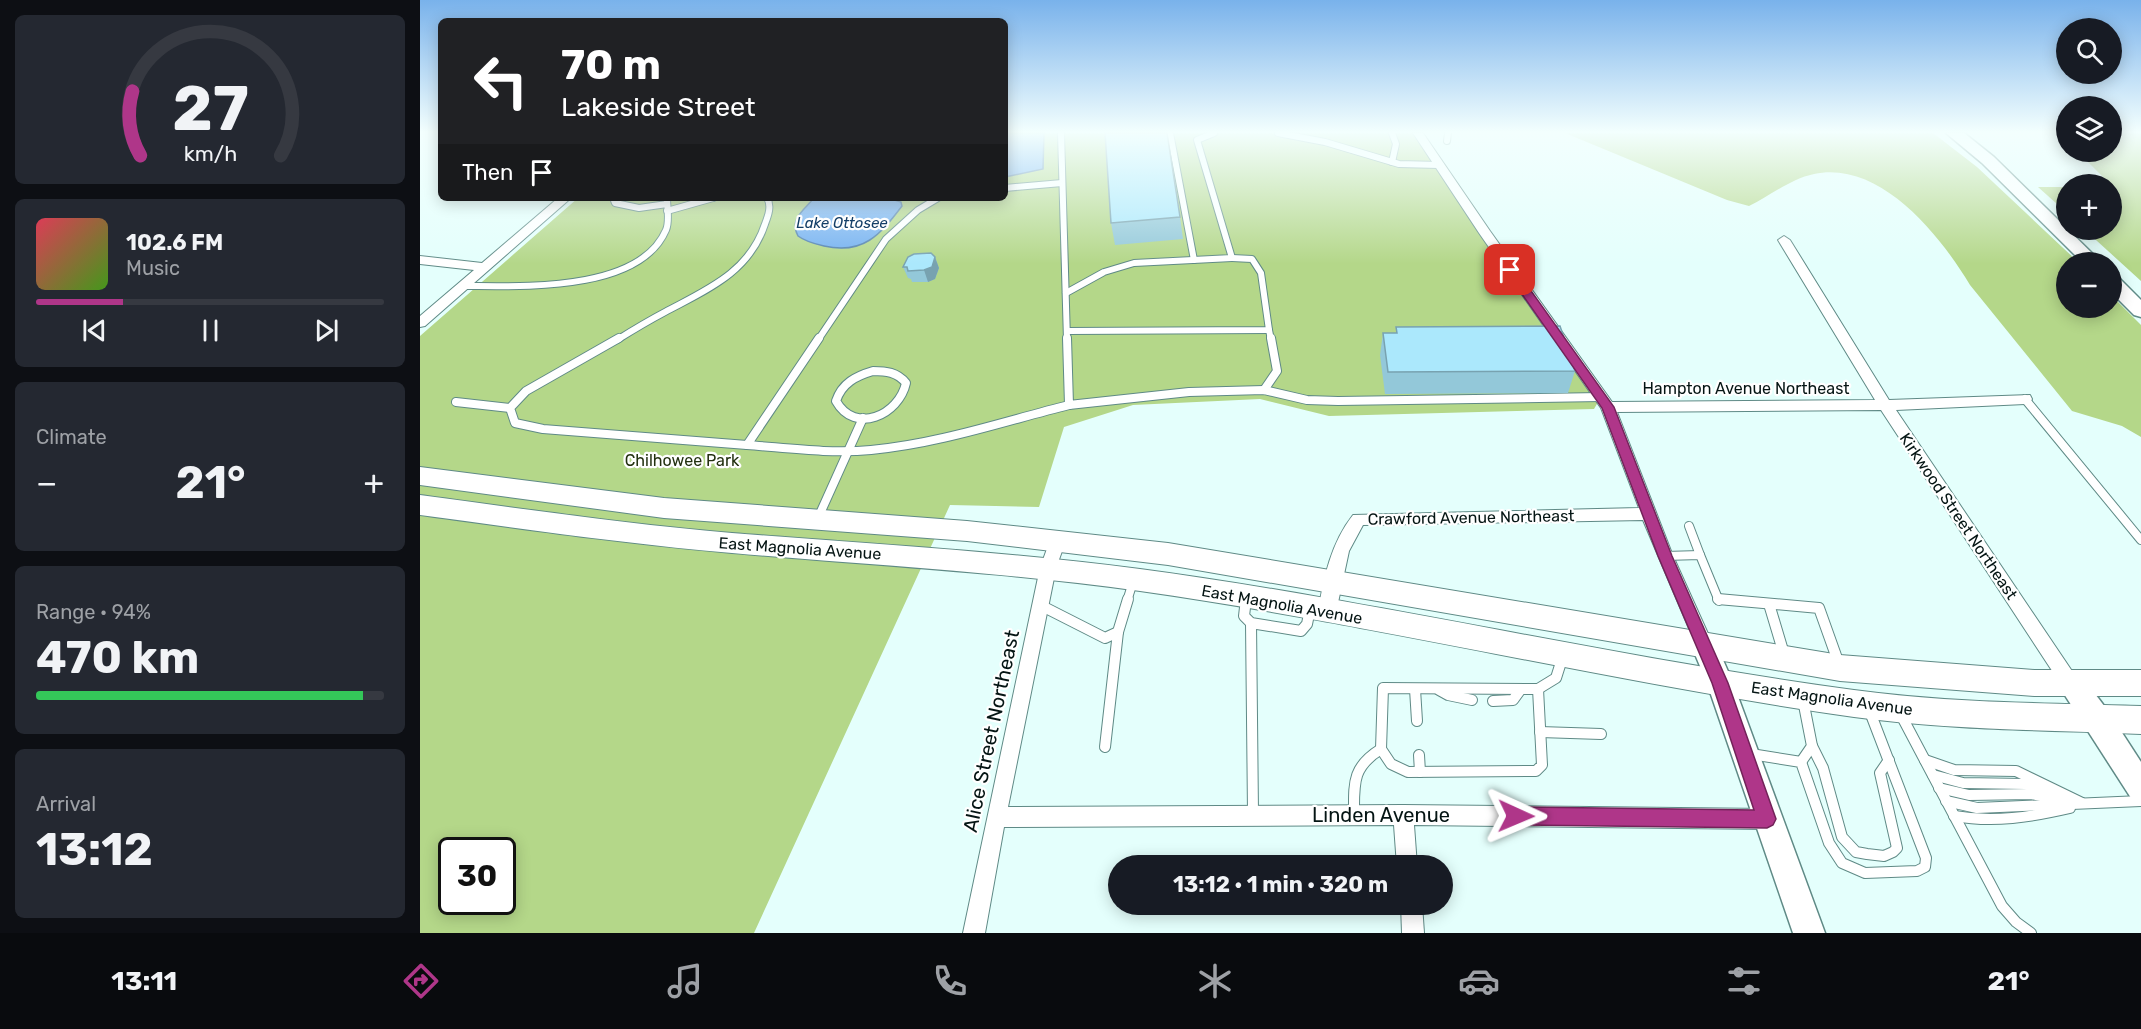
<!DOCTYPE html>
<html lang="en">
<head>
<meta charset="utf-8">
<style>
  :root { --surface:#171b24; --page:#242831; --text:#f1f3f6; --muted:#9ea1a6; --line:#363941; --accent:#af3689 }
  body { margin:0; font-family:Rubik,sans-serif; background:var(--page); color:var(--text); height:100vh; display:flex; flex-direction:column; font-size:22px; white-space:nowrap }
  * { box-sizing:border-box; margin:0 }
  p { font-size:20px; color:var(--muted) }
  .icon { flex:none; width:33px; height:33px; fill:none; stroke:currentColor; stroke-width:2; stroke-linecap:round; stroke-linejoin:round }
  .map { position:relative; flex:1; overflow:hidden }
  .panel { display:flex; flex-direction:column; gap:15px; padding:15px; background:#0d0f14; width:420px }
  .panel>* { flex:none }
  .hud { position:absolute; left:18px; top:18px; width:570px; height:183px; border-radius:9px; box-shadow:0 3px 15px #0003; background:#202124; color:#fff; overflow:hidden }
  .buttons { position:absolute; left:1636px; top:18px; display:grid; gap:12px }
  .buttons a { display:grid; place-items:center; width:66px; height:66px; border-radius:50%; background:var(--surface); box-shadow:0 3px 15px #0003; font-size:30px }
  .speed { position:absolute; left:18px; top:837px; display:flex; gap:12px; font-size:30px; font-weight:700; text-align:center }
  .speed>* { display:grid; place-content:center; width:78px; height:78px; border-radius:50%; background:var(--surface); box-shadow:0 3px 15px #0003; line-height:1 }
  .speed .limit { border:3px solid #111; border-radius:9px; background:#fff; color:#111 }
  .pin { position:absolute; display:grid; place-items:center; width:51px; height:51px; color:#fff; margin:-26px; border-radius:12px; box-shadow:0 3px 9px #0006 }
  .me { position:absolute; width:66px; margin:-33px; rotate:91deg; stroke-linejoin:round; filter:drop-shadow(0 0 4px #0008) }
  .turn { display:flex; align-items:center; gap:21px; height:126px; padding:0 24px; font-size:27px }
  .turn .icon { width:78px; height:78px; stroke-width:2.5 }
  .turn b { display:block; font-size:42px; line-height:51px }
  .then { display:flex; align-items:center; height:57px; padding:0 24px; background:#0003; gap:12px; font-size:22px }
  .big { font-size:45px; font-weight:700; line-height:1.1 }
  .panel .card { flex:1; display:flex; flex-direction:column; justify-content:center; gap:9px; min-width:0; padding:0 21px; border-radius:9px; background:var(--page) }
  .panel .dial { align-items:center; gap:0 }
  .dial svg { height:156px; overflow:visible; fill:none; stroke:var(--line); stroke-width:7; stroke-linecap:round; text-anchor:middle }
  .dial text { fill:var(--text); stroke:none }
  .song { display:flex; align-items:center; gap:18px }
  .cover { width:72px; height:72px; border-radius:9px; background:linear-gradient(135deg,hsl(350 70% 55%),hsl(100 70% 35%)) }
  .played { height:6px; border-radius:3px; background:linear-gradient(90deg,var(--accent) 25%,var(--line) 25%) }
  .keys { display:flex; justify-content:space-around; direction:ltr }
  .heat { display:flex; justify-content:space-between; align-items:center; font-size:33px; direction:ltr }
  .charge { height:9px; border-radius:4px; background:linear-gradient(90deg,#34c759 94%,var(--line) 0) }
  .trip { position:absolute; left:688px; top:855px; width:345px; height:60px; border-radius:30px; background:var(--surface); box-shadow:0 3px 15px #0003; font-weight:700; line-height:60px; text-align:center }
  .tabs { display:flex; height:96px; justify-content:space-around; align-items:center; background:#090b0e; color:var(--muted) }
  .tabs .icon { width:42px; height:42px }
  .tabs .current { color:var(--accent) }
  .tabs b { font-size:27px; color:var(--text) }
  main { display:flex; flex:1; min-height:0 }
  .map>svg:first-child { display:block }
  .green { fill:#b4d789; fill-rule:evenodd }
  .water { fill:#74b0f0; stroke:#5382ae; stroke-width:1.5 }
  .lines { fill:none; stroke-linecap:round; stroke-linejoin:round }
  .lane-far2-casing { stroke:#5f8a86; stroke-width:8 }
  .lane-far1-casing { stroke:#5f8a86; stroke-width:10 }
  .lane-casing { stroke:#5f8a86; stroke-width:12 }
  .street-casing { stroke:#5f8a86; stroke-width:2 }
  .secondary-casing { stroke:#5f8a86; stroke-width:3 }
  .primary-casing { stroke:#5f8a86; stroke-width:2 }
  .lane-far2 { stroke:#fff; stroke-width:6 }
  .lane-far1 { stroke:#fff; stroke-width:8 }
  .lane { stroke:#fff; stroke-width:10 }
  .street { fill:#fff; fill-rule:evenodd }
  .secondary { fill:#fff; fill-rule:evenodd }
  .primary { fill:#fff; fill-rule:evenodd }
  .wall { fill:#93c8d9 }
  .shaded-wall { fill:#78a2b0 }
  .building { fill:#abe8fc; stroke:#78a2b0; stroke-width:1.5 }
  .route { fill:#af3689; stroke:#722359; stroke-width:1.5 }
  .labels { text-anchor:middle; stroke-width:4.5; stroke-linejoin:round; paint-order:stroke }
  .far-water-label { font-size:15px; font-style:italic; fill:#133e67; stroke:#fff }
  .street-label { font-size:16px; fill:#051514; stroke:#fff }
  .park-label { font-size:16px; fill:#233110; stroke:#fff }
  .near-street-label { font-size:20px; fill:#051514; stroke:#fff }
</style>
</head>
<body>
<main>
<section class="panel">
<div class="card dial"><svg viewBox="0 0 100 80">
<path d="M14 69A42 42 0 1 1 86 69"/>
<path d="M14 69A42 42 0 0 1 10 36" stroke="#af3689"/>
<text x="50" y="56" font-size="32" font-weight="700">27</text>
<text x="50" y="72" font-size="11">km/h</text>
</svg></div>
<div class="card">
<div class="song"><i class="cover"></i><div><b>102.6 FM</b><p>Music</p></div></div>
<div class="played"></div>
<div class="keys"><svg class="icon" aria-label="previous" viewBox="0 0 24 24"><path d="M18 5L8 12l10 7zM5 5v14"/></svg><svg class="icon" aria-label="pause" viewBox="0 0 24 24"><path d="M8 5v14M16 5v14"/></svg><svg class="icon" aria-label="next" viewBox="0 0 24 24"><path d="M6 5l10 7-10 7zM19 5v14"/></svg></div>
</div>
<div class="card"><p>Climate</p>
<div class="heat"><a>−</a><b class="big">21°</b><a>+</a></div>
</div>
<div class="card"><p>Range · 94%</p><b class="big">470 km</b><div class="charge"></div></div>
<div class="card"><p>Arrival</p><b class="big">13:12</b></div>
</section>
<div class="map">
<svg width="1721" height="933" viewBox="0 0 1721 933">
  <rect width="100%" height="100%" fill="#e4fffc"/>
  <!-- green -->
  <g class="green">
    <path d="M 585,133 L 998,133 L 1181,397 L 1174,409 L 909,416 L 840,399 L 713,405 L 644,427 L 619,507 L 530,505 L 334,933 L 0,933 L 0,336 L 158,198 L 585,198 ZM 32,850 L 82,850 L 82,902 L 32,902 Z"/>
    <path d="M 1145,133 L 1513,133 L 1557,167 L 1658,262 L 1647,262 L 1647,308 L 1692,308 L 1692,296 L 1721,325 L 1721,437 L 1702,426 L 1652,411 L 1550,285 C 1520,235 1460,160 1394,174 C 1370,179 1350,196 1329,206 L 1307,200 Z"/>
    <path d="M 1692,133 L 1721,133 L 1721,281 L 1665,230 L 1692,230 L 1692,186 L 1658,152 L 1692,152 Z"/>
    <path d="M 1618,187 L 1647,187 L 1647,213 Z"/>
  </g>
  <!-- water -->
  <g class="water">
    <path d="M 585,133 L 624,133 L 623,169 L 585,177 Z"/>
    <path d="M 394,198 L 468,198 L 481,202 L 482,206 C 460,235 443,255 404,246 C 395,244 386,242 378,236 C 369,219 384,210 394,198 Z"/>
  </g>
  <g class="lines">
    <!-- lane-far2 casing -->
    <g class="lane-far2-casing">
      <g id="lane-far2">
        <path d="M 641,133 L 647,340"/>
        <path d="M 750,133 L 774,260"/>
        <path d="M 858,133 L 905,142 L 979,164 L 1019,165"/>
        <path d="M 972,133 L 976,144 L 972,162"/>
        <path d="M 1027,141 L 1028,133"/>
        <path d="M 585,188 L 642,183"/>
        <path d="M 193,198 L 195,203 L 219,208 L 247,204"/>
        <path d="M 247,211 L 293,198"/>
        <path d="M 42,286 C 99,286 219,293 246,230 C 250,221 247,208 247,198"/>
        <path d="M 646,293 L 684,272 L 714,263 L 812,258 L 777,140 L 794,133"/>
        <path d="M 849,330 L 851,340"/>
        <path d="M 647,331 L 849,330 L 841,273 L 832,259 L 812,258"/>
        <path d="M 197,340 C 213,330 228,321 245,312 C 286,290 329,273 345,224 C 348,216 352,206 347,198"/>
        <path d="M 398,340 L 466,239 L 498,210 L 518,198"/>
      </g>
    </g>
    <!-- lane-far1 casing -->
    <g class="lane-far1-casing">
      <g id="lane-far1">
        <path d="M 199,338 L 106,391 L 90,408 L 95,423 L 123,429 L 327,445"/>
        <path d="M 399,338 L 327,445 C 368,448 410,454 451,450 C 518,444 585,421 649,405"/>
        <path d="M 647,338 L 649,405 L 769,392 L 844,390 L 887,400 L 918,401 L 1181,397"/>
        <path d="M 453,371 C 466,371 477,372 486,383 C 479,415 435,435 416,401 C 422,383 436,376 453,371 Z"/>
        <path d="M 844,390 L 857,371 L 851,338"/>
        <path d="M 1605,399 L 1721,540"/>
        <path d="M 36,402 L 90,408"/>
        <path d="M 398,518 L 443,418"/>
        <path d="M 1269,526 L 1280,555"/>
        <path d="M 1245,556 L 1280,555 L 1299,601"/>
        <path d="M 707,601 L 713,582"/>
      </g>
    </g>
    <!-- lane casing -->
    <g class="lane-casing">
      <g id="lane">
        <path d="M 826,599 L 824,616 L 831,623 L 881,631 L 887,624 L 890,609"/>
        <path d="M 1298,599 L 1399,608 L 1419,664"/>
        <path d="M 1349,604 L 1364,654"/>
        <path d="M 620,605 L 685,638 L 698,632 L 708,599"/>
        <path d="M 831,623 L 833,813"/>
        <path d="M 963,688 L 1118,689 L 1122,765 L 1116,771 L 988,772 L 971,764 L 961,749 Z"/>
        <path d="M 995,689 L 997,721"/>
        <path d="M 1118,689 L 1136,678 L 1142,659"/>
        <path d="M 1019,690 L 1028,695 L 1052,700"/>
        <path d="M 1073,701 L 1093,700 L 1101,689"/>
        <path d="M 1481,715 L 1582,906 L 1596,922 L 1611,933"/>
        <path d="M 1120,732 L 1181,734"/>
        <path d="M 1392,746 L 1403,768 L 1422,837 L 1436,852 L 1447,854 L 1464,856 L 1473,852 L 1477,848 L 1460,773 L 1469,760"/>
        <path d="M 685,747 L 698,632"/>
        <path d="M 1331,754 L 1381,762 L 1409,843 L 1422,863 L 1445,873 L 1497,871 L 1505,867 L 1506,858 L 1450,712"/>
        <path d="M 999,755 L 1000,772"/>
        <path d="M 1505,760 L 1534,770 L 1596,771 L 1662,803"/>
        <path d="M 1381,762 L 1392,746 L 1383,700"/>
        <path d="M 1513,775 L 1543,783 L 1605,784 L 1631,793"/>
        <path d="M 1519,788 L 1549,795 L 1611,794 L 1650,802"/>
        <path d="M 1526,801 L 1557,808 L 1721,801"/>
        <path d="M 934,814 C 934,783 932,767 961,749"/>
        <path d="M 1534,816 C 1574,823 1611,817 1650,808"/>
      </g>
    </g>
    <!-- street casing -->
    <g class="street-casing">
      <g id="street">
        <path d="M 993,133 L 1003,133 L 1070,231 L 1192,402 L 1455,400 L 1358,240 L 1364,236 L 1370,240 L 1469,400 L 1610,395 L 1612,399 L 1610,403 L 1605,404 L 1476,410 L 1656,677 L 1659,683 L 1656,689 L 1650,691 L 1644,689 L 1461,410 L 1197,412 L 1253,556 L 1294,647 L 1291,652 L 1285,655 L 1279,652 L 1223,520 L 943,525 L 929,551 L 916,612 L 913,617 L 907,619 L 901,617 L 898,612 C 904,577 911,543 933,515 L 1219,508 L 1181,408 L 1059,233 Z"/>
        <path d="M 138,198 L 151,198 L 5,326 L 0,327 L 0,316 L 54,270 L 0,264 L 0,256 L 62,263 Z"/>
        <path d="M 638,534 L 644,535 L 646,540 L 636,568 L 588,807 L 983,805 L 1347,809 L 1354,812 L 1357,819 L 1354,826 L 1347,829 L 994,825 L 997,866 L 977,866 L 974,825 L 584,827 L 565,933 L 543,933 L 620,568 L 632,535 Z"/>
        <path d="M 981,904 L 1002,904 L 1004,933 L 982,933 Z"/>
      </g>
    </g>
    <!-- secondary casing -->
    <g class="secondary-casing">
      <g id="secondary">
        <path d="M 1526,133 L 1544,133 L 1574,157 L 1681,262 L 1662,262 L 1562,163 Z"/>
        <path d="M 1692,276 L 1699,278 L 1721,300 L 1721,317 L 1714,315 L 1692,293 Z"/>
        <path d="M 1285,635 L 1294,639 L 1313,683 L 1405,933 L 1373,933 L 1287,683 L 1272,647 L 1276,639 Z"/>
        <path d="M 1650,671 L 1660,674 L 1688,711 L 1721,762 L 1721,802 L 1711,798 L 1637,683 L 1640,674 Z"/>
      </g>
    </g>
    <!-- primary casing -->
    <g class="primary-casing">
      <g id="primary">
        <path d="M 0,467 L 244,498 L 547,521 L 748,543 L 1420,655 L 1614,670 L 1721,670 L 1721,696 L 1614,696 L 1420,681 L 748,565 L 547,541 L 244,518 L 0,485 Z"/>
        <path d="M 0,495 C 104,509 207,524 312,533 C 448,544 584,551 720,569 C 959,601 1195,658 1434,690 C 1529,703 1625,703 1721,706 L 1721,734 C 1625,730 1528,730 1434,717 C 1194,683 959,625 720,591 C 584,572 448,565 312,553 C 207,544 104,529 0,515 Z"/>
      </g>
    </g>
    <!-- lane-far2 -->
    <use href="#lane-far2" class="lane-far2"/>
    <!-- lane-far1 -->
    <use href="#lane-far1" class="lane-far1"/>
    <!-- lane -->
    <use href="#lane" class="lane"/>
    <!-- street -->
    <use href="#street" class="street"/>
    <!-- secondary -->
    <use href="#secondary" class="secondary"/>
    <!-- primary -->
    <use href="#primary" class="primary"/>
  </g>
  <!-- wall -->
  <g class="wall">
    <path d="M 760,217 L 763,239 L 695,245 L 691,223 Z"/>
    <path d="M 515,257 L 519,268 L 515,279 L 508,282 L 492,282 L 491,279 L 488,278 L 483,267 Z"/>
    <path d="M 976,327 L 1155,371 L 1148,393 L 965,394 L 960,355 L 963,333 L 976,333 Z"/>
  </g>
  <!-- shaded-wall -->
  <path class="shaded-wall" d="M 515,257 L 519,268 L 515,279 L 508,282 L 504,270 Z"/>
  <!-- building -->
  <g class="building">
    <path d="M 685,133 L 747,133 L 760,217 L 691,223 Z"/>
    <path d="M 511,253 L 515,257 L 512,267 L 504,270 L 488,271 L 487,267 L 483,267 L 488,257 L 494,254 Z"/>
    <path d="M 1140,326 L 1155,371 L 968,372 L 963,333 L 977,333 L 976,327 Z"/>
  </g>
  <!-- sky -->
  <linearGradient id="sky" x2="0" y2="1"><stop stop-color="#79b2eb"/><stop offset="0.5" stop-color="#f3fffe"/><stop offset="1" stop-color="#f3fffe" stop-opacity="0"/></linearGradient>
  <rect width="1721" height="264" fill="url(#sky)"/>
  <!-- route -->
  <path class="route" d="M 1090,266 L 1094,267 L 1194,407 L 1252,556 L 1308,683 L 1356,819 L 1353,825 L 1347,828 L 1096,825 L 1090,823 L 1087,816 L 1090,810 L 1096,807 L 1334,810 L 1292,683 L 1238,556 L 1182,408 L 1085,270 Z"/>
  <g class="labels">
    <!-- far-water labels -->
    <g class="far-water-label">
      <text x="422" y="228">Lake Ottosee</text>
    </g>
    <!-- street labels -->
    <g class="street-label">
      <text x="1326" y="394">Hampton Avenue Northeast</text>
      <text transform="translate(1539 516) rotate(56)" y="6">Kirkwood Street Northeast</text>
      <text transform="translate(1051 517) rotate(-1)" y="6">Crawford Avenue Northeast</text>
      <text transform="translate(380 548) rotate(4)" y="6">East Magnolia Avenue</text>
      <text transform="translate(862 604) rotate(10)" y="6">East Magnolia Avenue</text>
      <text transform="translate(1412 698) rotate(8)" y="6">East Magnolia Avenue</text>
    </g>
    <!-- park labels -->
    <g class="park-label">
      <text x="262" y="466">Chilhowee Park</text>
    </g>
    <!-- near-street labels -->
    <g class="near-street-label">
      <text transform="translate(571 731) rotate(-78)" y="7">Alice Street Northeast</text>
      <text x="961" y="822">Linden Avenue</text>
    </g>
  </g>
</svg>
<div class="buttons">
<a><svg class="icon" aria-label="search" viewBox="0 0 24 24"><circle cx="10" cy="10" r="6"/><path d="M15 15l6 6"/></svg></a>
<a><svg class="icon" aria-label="layers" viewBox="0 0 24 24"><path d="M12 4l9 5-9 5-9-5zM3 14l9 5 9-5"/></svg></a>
<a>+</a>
<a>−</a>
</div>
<div class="speed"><div class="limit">30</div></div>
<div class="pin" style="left:1090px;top:270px;background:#d93025"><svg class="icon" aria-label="arrive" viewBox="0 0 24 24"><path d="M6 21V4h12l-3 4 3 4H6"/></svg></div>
<svg class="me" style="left:1096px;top:816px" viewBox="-20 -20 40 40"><path d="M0-17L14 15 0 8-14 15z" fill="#af3689" stroke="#fff" stroke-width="4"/></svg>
<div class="trip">13:12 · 1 min · 320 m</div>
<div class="hud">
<div class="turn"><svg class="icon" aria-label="left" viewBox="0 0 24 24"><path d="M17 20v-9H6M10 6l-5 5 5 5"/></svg><div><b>70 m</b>Lakeside Street</div></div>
<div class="then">Then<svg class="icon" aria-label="arrive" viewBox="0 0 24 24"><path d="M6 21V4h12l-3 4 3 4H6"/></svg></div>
</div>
</div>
</main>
<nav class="tabs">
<b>13:11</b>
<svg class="icon current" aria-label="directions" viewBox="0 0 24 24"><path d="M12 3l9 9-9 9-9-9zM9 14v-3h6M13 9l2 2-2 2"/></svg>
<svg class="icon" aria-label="music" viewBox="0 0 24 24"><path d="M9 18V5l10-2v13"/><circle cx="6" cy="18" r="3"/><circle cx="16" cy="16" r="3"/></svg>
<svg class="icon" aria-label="phone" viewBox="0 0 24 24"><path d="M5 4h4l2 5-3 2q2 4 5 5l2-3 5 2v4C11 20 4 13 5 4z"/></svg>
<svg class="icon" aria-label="climate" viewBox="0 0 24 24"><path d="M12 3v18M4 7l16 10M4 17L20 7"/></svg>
<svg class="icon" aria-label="car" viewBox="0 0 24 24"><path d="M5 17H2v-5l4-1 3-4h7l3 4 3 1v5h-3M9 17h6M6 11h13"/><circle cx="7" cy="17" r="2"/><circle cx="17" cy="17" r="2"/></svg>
<svg class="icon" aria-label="filters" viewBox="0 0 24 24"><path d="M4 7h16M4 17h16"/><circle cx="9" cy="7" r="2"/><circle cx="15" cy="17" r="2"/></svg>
<b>21°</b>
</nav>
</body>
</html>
